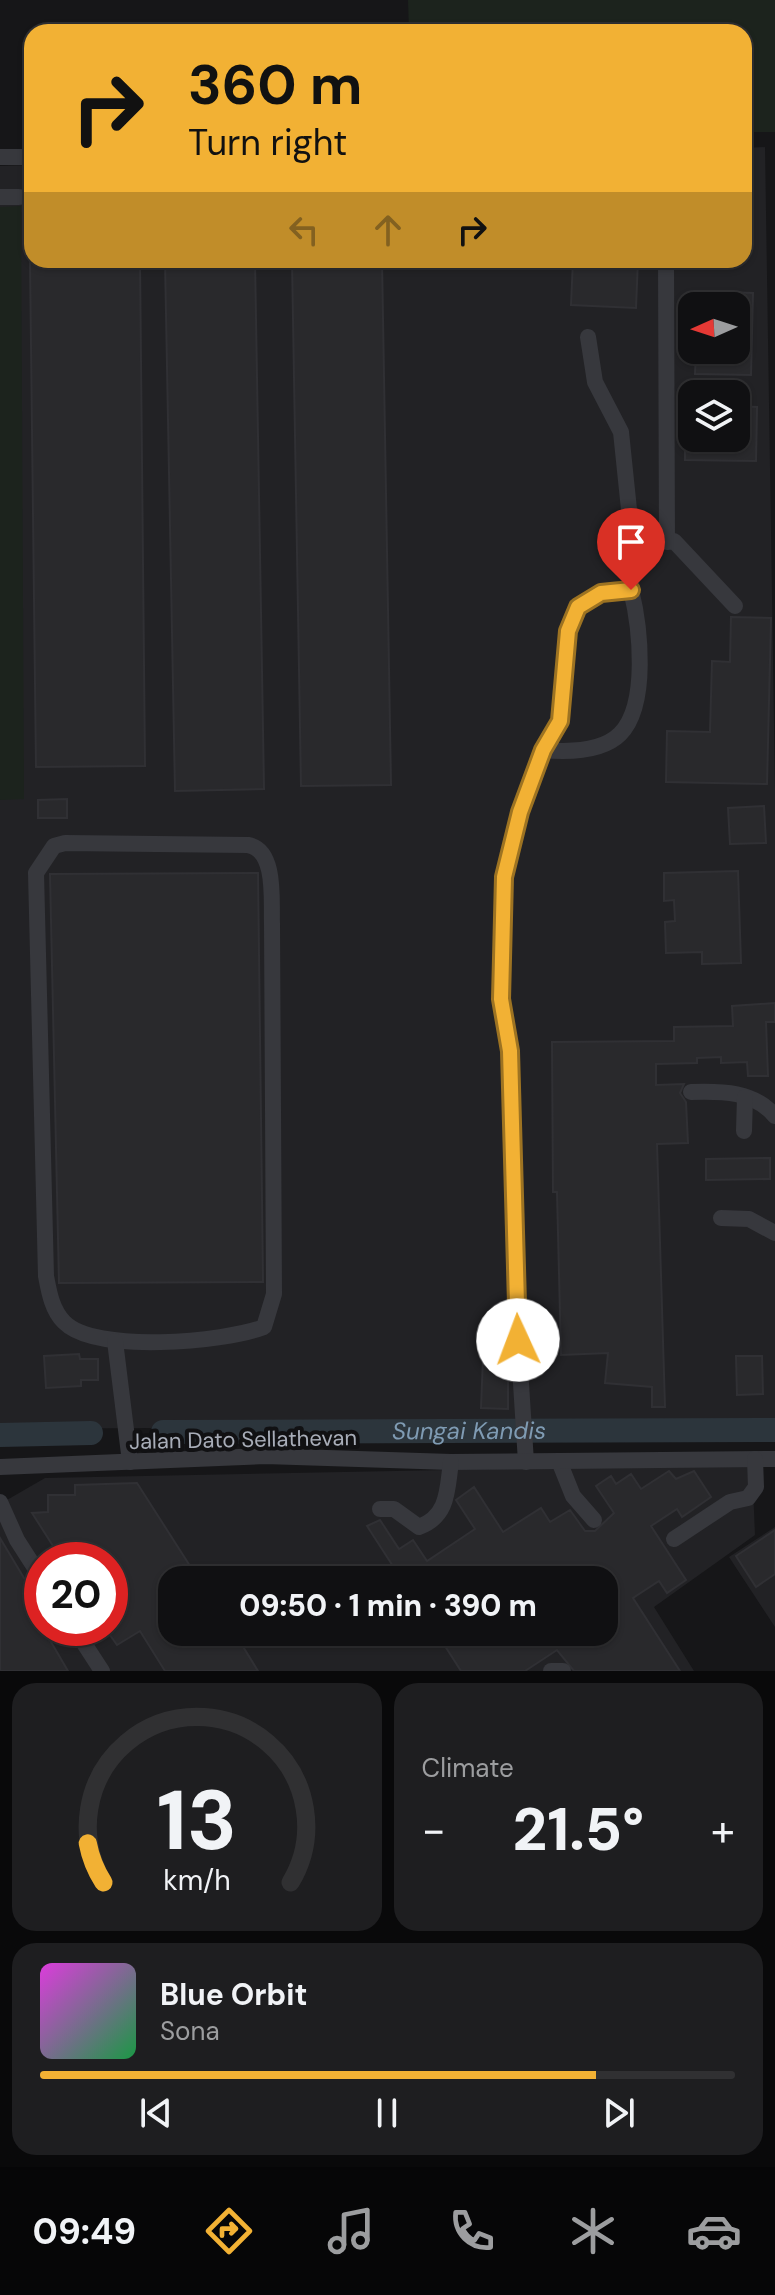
<!DOCTYPE html>
<html lang="en">
<head>
<meta charset="utf-8">
<style>
  :root { --surface:#101012; --page:#1e1e20; --text:#f1f3f6; --muted:#9c9d9f; --line:#303032; --accent:#f2b134 }
  body { margin:0; font-family:"DM Sans",sans-serif; background:var(--page); color:var(--text); height:100vh; display:flex; flex-direction:column; font-size:30px; white-space:nowrap }
  * { box-sizing:border-box; margin:0 }
  p { font-size:26px; color:var(--muted) }
  .icon { flex:none; width:44px; height:44px; fill:none; stroke:currentColor; stroke-width:2; stroke-linecap:round; stroke-linejoin:round }
  .map { position:relative; height:1671px; overflow:hidden }
  .details { display:flex; flex-direction:column; gap:12px; padding:12px; background:#09090a; flex:1 }
  .details>* { flex:none }
  .top-card { position:absolute; left:24px; top:24px; width:728px; height:244px; border-radius:24px; box-shadow:0 2px 6px #0004,0 0 0 2px var(--line); background:#f2b134; color:#111; overflow:hidden }
  .needle { width:52px; rotate:267deg }
  .fabs { position:absolute; left:678px; top:292px; display:grid; gap:16px }
  .fabs a { display:grid; place-items:center; width:72px; height:72px; border-radius:16px; background:var(--surface); box-shadow:0 2px 6px #0004,0 0 0 2px var(--line); font-size:40px }
  .speed { position:absolute; left:24px; top:1542px; display:flex; gap:16px; font-size:40px; font-weight:700; text-align:center }
  .speed>* { display:grid; place-content:center; width:104px; height:104px; border-radius:50%; background:var(--surface); box-shadow:0 2px 6px #0004,0 0 0 2px var(--line); line-height:1 }
  .speed .limit { border:12px solid #d22; background:#fff; color:#111 }
  .pin { position:absolute; display:grid; place-items:center; width:68px; height:68px; color:#fff; margin:-82px -34px; border-radius:50% 50% 50% 0; rotate:-45deg; box-shadow:0 0 8px #0007 }
  .pin .icon { rotate:45deg }
  .me { position:absolute; width:88px; margin:-44px; rotate:358deg; stroke-linejoin:round; filter:drop-shadow(0 0 6px #0008) }
  .turn { display:flex; align-items:center; gap:28px; height:168px; padding:0 32px; font-size:36px }
  .turn .icon { width:104px; height:104px; stroke-width:2.5 }
  .turn b { display:block; font-size:56px; line-height:68px }
  .lanes { display:flex; align-items:center; height:76px; padding:0 32px; background:#0003; justify-content:center; gap:40px; direction:ltr }
  .lanes .off { opacity:.35 }
  .big { font-size:60px; font-weight:800; line-height:1.1 }
  .details .widget { flex:1; display:flex; flex-direction:column; justify-content:center; gap:12px; min-width:0; padding:0 28px; border-radius:24px; background:var(--page) }
  .details .dial { align-items:center; gap:0 }
  .dial svg { height:208px; overflow:visible; fill:none; stroke:var(--line); stroke-width:7; stroke-linecap:round; text-anchor:middle }
  .dial text { fill:var(--text); stroke:none }
  .song { display:flex; align-items:center; gap:24px }
  .cover { width:96px; height:96px; border-radius:12px; background:linear-gradient(135deg,hsl(300 70% 55%),hsl(140 70% 35%)) }
  .played { height:8px; border-radius:4px; background:linear-gradient(90deg,var(--accent) 80%,var(--line) 80%) }
  .keys { display:flex; justify-content:space-around; direction:ltr }
  .heat { display:flex; justify-content:space-between; align-items:center; font-size:44px; direction:ltr }
  .details .tiles { flex:1; display:grid; gap:12px; grid-template-columns:1fr 1fr }
  .widget:last-child { grid-column:span 2 }
  .trip { position:absolute; left:158px; top:1566px; width:460px; height:80px; border-radius:24px; background:var(--surface); box-shadow:0 2px 6px #0004,0 0 0 2px var(--line); font-weight:800; line-height:80px; text-align:center }
  .menu { display:flex; height:128px; justify-content:space-around; align-items:center; background:#060607; color:var(--muted) }
  .menu .icon { width:56px; height:56px }
  .menu .selected { color:var(--accent) }
  .menu b { font-size:36px; color:var(--text) }
  .map>svg:first-child { display:block }
  .built { fill:#222225; fill-rule:evenodd }
  .green { fill:#1c231d }
  .lines { fill:none; stroke-linecap:round; stroke-linejoin:round }
  .river { stroke:#2c353c; stroke-width:24 }
  .building { fill:#29292c; stroke:#303034; stroke-width:2 }
  .minor { stroke:#37383d; stroke-width:16 }
  .route-casing { stroke:#9d7322; stroke-width:20 }
  .route { stroke:#f2b134; stroke-width:14 }
  .labels { text-anchor:middle; stroke-width:8; stroke-linejoin:round; paint-order:stroke }
  .street-label { font-size:22px; fill:#a8adb8; stroke:#111113 }
  .water-label { font-size:24px; font-style:italic; fill:#7f9bb3; stroke:#111113 }
</style>
</head>
<body>
<div class="map">
<svg width="775" height="1671" viewBox="0 0 775 1671">
  <rect width="100%" height="100%" fill="#161618"/>
  <!-- built -->
  <g class="built">
    <path d="M 765,147 L 775,788 L 775,1424 L 0,1429 L 0,166 L 32,165 L 32,260 L 744,260 L 744,148 ZM 692,306 L 736,306 L 736,350 L 692,350 ZM 692,394 L 736,394 L 736,438 L 692,438 Z"/>
    <path d="M 752,1464 L 755,1535 L 654,1607 L 694,1671 L 0,1671 L 0,1504 L 45,1478 ZM 42,1560 L 110,1560 L 110,1628 L 42,1628 ZM 172,1580 L 604,1580 L 604,1632 L 172,1632 Z"/>
    <path d="M 775,1527 L 775,1627 L 729,1557 Z"/>
  </g>
  <!-- green -->
  <g class="green">
    <path d="M 408,0 L 775,0 L 775,132 L 744,132 L 744,32 L 409,32 Z"/>
    <path d="M 21,206 L 24,799 L 0,800 L 0,207 Z"/>
  </g>
  <g class="lines">
    <!-- river -->
    <g class="river">
      <path id="s1" d="M 163,1432 L 775,1430"/>
      <path d="M 0,1435 L 91,1433"/>
    </g>
  </g>
  <!-- building -->
  <g class="building">
    <path d="M 30,260 L 140,260 L 145,766 L 36,767 Z"/>
    <path d="M 165,260 L 255,260 L 264,789 L 175,791 Z"/>
    <path d="M 292,260 L 382,260 L 391,785 L 301,786 Z"/>
    <path d="M 573,260 L 638,260 L 636,308 L 571,305 Z"/>
    <path d="M 697,291 L 753,293 L 751,375 L 695,374 L 696,350 L 736,350 L 736,306 L 697,306 Z"/>
    <path d="M 736,406 L 757,407 L 756,461 L 685,460 L 685,438 L 736,438 Z"/>
    <path d="M 731,617 L 771,618 L 767,784 L 666,782 L 667,731 L 710,732 L 712,661 L 730,662 Z"/>
    <path d="M 67,799 L 67,818 L 38,818 L 38,800 Z"/>
    <path d="M 764,806 L 766,843 L 730,844 L 728,808 Z"/>
    <path d="M 738,871 L 741,963 L 702,964 L 702,952 L 666,953 L 665,922 L 675,921 L 674,900 L 664,901 L 664,873 Z"/>
    <path d="M 258,873 L 263,1282 L 59,1283 L 50,874 Z"/>
    <path d="M 775,1003 L 775,1022 L 766,1022 L 768,1076 L 748,1076 L 747,1062 L 721,1063 L 721,1057 L 697,1058 L 697,1063 L 656,1064 L 656,1085 L 684,1084 L 680,1093 L 686,1102 L 688,1143 L 657,1144 L 665,1407 L 652,1407 L 652,1387 L 605,1383 L 608,1353 L 561,1355 L 557,1192 L 553,1192 L 552,1042 L 674,1041 L 674,1027 L 733,1026 L 732,1006 Z"/>
    <path d="M 770,1158 L 770,1179 L 706,1180 L 706,1159 Z"/>
    <path d="M 79,1354 L 80,1359 L 98,1359 L 98,1380 L 81,1380 L 81,1386 L 46,1388 L 44,1356 Z"/>
    <path d="M 736,1356 L 762,1356 L 763,1394 L 737,1395 Z"/>
    <path d="M 483,1358 L 508,1359 L 508,1409 L 481,1408 Z"/>
    <path d="M 669,1471 L 676,1479 L 694,1471 L 711,1497 L 682,1517 L 677,1509 L 651,1526 L 686,1580 L 667,1593 L 659,1581 L 633,1598 L 680,1671 L 574,1671 L 557,1650 L 525,1671 L 461,1671 L 436,1632 L 604,1632 L 604,1580 L 402,1580 L 367,1526 L 380,1520 L 399,1549 L 413,1540 L 427,1561 L 475,1529 L 456,1500 L 474,1487 L 503,1532 L 541,1508 L 550,1522 L 570,1510 L 585,1531 L 595,1531 L 614,1513 L 596,1486 L 611,1476 L 616,1484 L 631,1474 L 641,1489 Z"/>
    <path d="M 137,1483 L 199,1580 L 172,1580 L 172,1632 L 234,1632 L 258,1671 L 165,1671 L 140,1631 L 117,1645 L 105,1628 L 110,1628 L 110,1560 L 62,1560 L 32,1513 L 48,1512 L 48,1495 L 75,1495 L 75,1485 Z"/>
    <path d="M 775,1530 L 775,1574 L 756,1587 L 736,1556 Z"/>
    <path d="M 0,1538 L 42,1608 L 42,1615 L 37,1618 L 68,1671 L 0,1671 Z"/>
  </g>
  <g class="lines">
    <!-- minor -->
    <g class="minor">
      <path d="M 0,157 L 32,157"/>
      <path d="M 0,197 L 19,197"/>
      <path d="M 666,260 L 667,542 L 674,541 L 735,606"/>
      <path d="M 543,750 C 566,752 602,752 620,734 C 649,705 640,626 631,590"/>
      <path d="M 65,843 L 248,845 C 277,850 271,902 272,924 L 274,1294 L 264,1327 C 224,1342 95,1354 64,1322 C 52,1310 49,1292 46,1276 L 36,873 L 54,846 Z"/>
      <path d="M 691,1092 C 722,1091 754,1091 775,1116"/>
      <path d="M 744,1131 L 745,1097"/>
      <path d="M 721,1218 L 749,1219 L 775,1233"/>
      <path d="M 115,1341 L 130,1462"/>
      <path d="M 559,1461 L 573,1496 L 594,1520"/>
      <path d="M 526,1462 L 517,1321 L 510,1051 L 501,999 L 504,877 L 520,812 L 543,750 L 560,721 L 568,631 L 578,607 L 601,593 L 631,590 L 633,548 L 621,432 L 595,382 L 588,337"/>
      <path d="M 0,1467 L 265,1456 L 451,1462 L 775,1459"/>
      <path d="M 0,1502 L 17,1540 L 42,1579"/>
      <path d="M 380,1509 L 394,1509 L 419,1527 C 449,1516 447,1489 451,1462"/>
      <path d="M 674,1539 L 730,1502 L 748,1498 L 756,1487 L 755,1459"/>
      <path d="M 74,1628 L 102,1671"/>
      <path d="M 551,1671 L 563,1671"/>
    </g>
  </g>
  <g class="lines">
    <!-- route casing -->
    <g class="route-casing">
      <path id="route" d="M 518,1340 L 510,1051 L 501,999 L 504,877 L 520,812 L 543,750 L 560,721 L 568,631 L 578,607 L 601,593 L 631,590"/>
    </g>
    <!-- route -->
    <use href="#route" class="route"/>
  </g>
  <g class="labels">
    <!-- street labels -->
    <g class="street-label">
      <text transform="translate(243 1439) rotate(-1)" y="8">Jalan Dato Sellathevan</text>
    </g>
    <!-- water labels -->
    <g class="water-label">
      <text dy="8" stroke="none"><textPath href="#s1" startOffset="306">Sungai Kandis</textPath></text>
    </g>
  </g>
</svg>
<div class="fabs">
<a><svg class="needle" viewBox="-14 -14 28 28"><path d="M0-13l5 13h-10z" fill="#e53935"/><path d="M0 13l5-13h-10z" fill="#9c9d9f"/></svg></a>
<a><svg class="icon" aria-label="layers" viewBox="0 0 24 24"><path d="M12 4l9 5-9 5-9-5zM3 14l9 5 9-5"/></svg></a>
</div>
<div class="speed"><div class="limit">20</div></div>
<div class="pin" style="left:631px;top:590px;background:#d93025"><svg class="icon" aria-label="arrive" viewBox="0 0 24 24"><path d="M6 21V4h12l-3 4 3 4H6"/></svg></div>
<svg class="me" style="left:518px;top:1340px" viewBox="-20 -20 40 40"><circle r="19" fill="#fff"/><path d="M0-13L10 11 0 6-10 11z" fill="#f2b134"/></svg>
<div class="trip">09:50 · 1 min · 390 m</div>
<div class="top-card">
<div class="turn"><svg class="icon" aria-label="right" viewBox="0 0 24 24"><path d="M7 20v-9h11M14 6l5 5-5 5"/></svg><div><b>360 m</b>Turn right</div></div>
<div class="lanes"><svg class="icon off" aria-label="left" viewBox="0 0 24 24"><path d="M17 20v-9H6M10 6l-5 5 5 5"/></svg><svg class="icon off" aria-label="ahead" viewBox="0 0 24 24"><path d="M12 20V5M6 11l6-6 6 6"/></svg><svg class="icon" aria-label="right" viewBox="0 0 24 24"><path d="M7 20v-9h11M14 6l5 5-5 5"/></svg></div>
</div>
</div>
<section class="details">
<div class="tiles">
<div class="widget dial"><svg viewBox="0 0 100 80">
<path d="M14 69A42 42 0 1 1 86 69"/>
<path d="M14 69A42 42 0 0 1 8 54" stroke="#f2b134"/>
<text x="50" y="56" font-size="32" font-weight="700">13</text>
<text x="50" y="72" font-size="11">km/h</text>
</svg></div>
<div class="widget"><p>Climate</p>
<div class="heat"><a>−</a><b class="big">21.5°</b><a>+</a></div>
</div>
<div class="widget">
<div class="song"><i class="cover"></i><div><b>Blue Orbit</b><p>Sona</p></div></div>
<div class="played"></div>
<div class="keys"><svg class="icon" aria-label="previous" viewBox="0 0 24 24"><path d="M18 5L8 12l10 7zM5 5v14"/></svg><svg class="icon" aria-label="pause" viewBox="0 0 24 24"><path d="M8 5v14M16 5v14"/></svg><svg class="icon" aria-label="next" viewBox="0 0 24 24"><path d="M6 5l10 7-10 7zM19 5v14"/></svg></div>
</div>
</div>
</section>
<nav class="menu">
<b>09:49</b>
<svg class="icon selected" aria-label="directions" viewBox="0 0 24 24"><path d="M12 3l9 9-9 9-9-9zM9 14v-3h6M13 9l2 2-2 2"/></svg>
<svg class="icon" aria-label="music" viewBox="0 0 24 24"><path d="M9 18V5l10-2v13"/><circle cx="6" cy="18" r="3"/><circle cx="16" cy="16" r="3"/></svg>
<svg class="icon" aria-label="phone" viewBox="0 0 24 24"><path d="M5 4h4l2 5-3 2q2 4 5 5l2-3 5 2v4C11 20 4 13 5 4z"/></svg>
<svg class="icon" aria-label="climate" viewBox="0 0 24 24"><path d="M12 3v18M4 7l16 10M4 17L20 7"/></svg>
<svg class="icon" aria-label="car" viewBox="0 0 24 24"><path d="M5 17H2v-5l4-1 3-4h7l3 4 3 1v5h-3M9 17h6M6 11h13"/><circle cx="7" cy="17" r="2"/><circle cx="17" cy="17" r="2"/></svg>
</nav>
</body>
</html>
